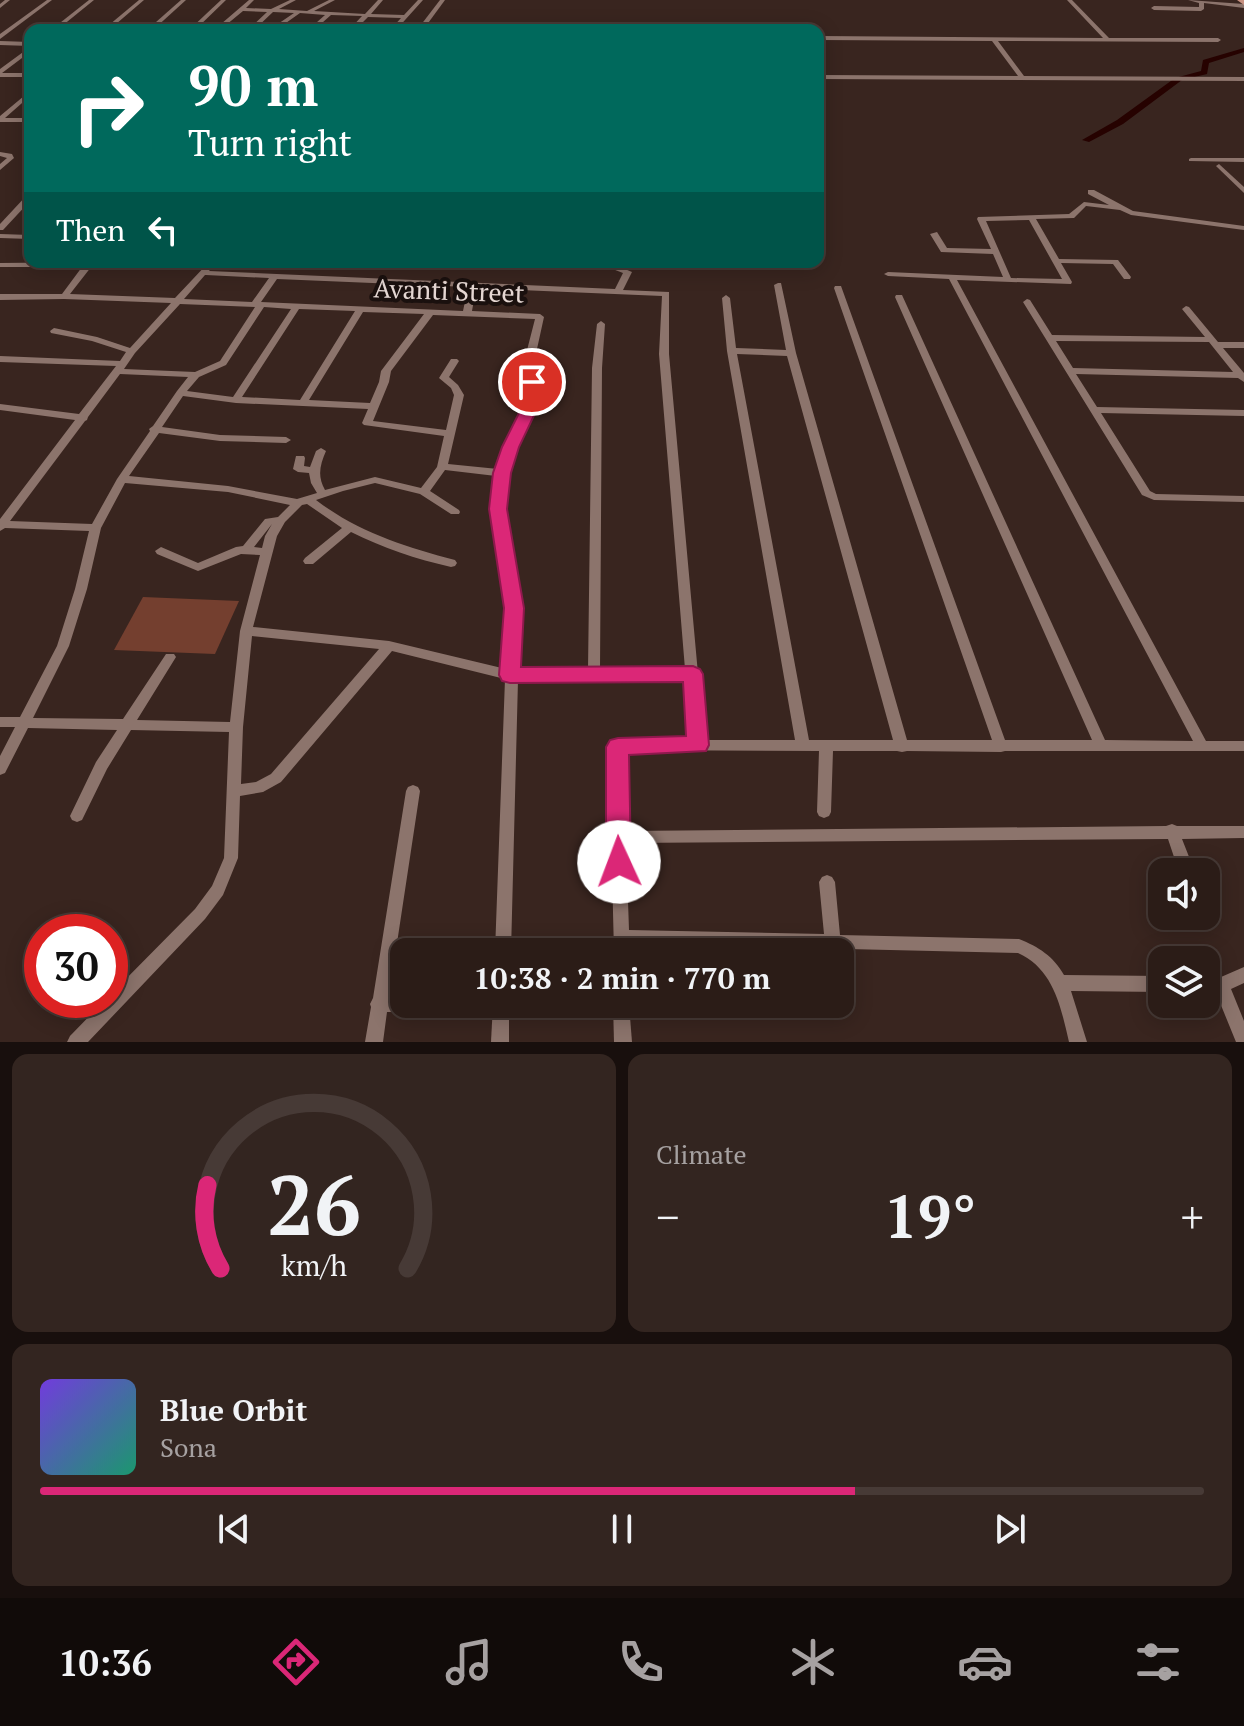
<!DOCTYPE html>
<html lang="en">
<head>
<meta charset="utf-8">
<style>
  :root { --surface:#2b1c17; --page:#332520; --text:#f1f3f6; --muted:#a6a1a1; --line:#473a36; --accent:#db2777 }
  body { margin:0; font-family:"PT Serif",serif; background:var(--page); color:var(--text); height:100vh; display:flex; flex-direction:column; font-size:30px; white-space:nowrap }
  * { box-sizing:border-box; margin:0 }
  p { font-size:26px; color:var(--muted) }
  .icon { flex:none; width:44px; height:44px; fill:none; stroke:currentColor; stroke-width:2; stroke-linecap:round; stroke-linejoin:round }
  .map { position:relative; height:1042px; overflow:hidden }
  .details { display:flex; flex-direction:column; gap:12px; padding:12px; background:#180f0d; flex:1 }
  .details>* { flex:none }
  .top-card { position:absolute; left:24px; top:24px; width:800px; height:244px; border-radius:16px; box-shadow:0 4px 20px #0003,0 0 0 2px var(--line); background:#00695c; color:#fff; overflow:hidden }
  .fabs { position:absolute; left:1148px; top:858px; display:grid; gap:16px }
  .fabs a { display:grid; place-items:center; width:72px; height:72px; border-radius:16px; background:var(--surface); box-shadow:0 4px 20px #0003,0 0 0 2px var(--line); font-size:40px }
  .speed { position:absolute; left:24px; top:914px; display:flex; gap:16px; font-size:40px; font-weight:700; text-align:center }
  .speed>* { display:grid; place-content:center; width:104px; height:104px; border-radius:50%; background:var(--surface); box-shadow:0 4px 20px #0003,0 0 0 2px var(--line); line-height:1 }
  .speed .limit { border:12px solid #d22; background:#fff; color:#111 }
  .pin { position:absolute; display:grid; place-items:center; width:68px; height:68px; color:#fff; margin:-34px; border:4px solid #fff; border-radius:50%; box-shadow:0 2px 8px #0007 }
  .me { position:absolute; width:88px; margin:-44px; rotate:358deg; stroke-linejoin:round; filter:drop-shadow(0 0 6px #0008) }
  .turn { display:flex; align-items:center; gap:28px; height:168px; padding:0 32px; font-size:36px }
  .turn .icon { width:104px; height:104px; stroke-width:2.5 }
  .turn b { display:block; font-size:56px; line-height:68px }
  .then { display:flex; align-items:center; height:76px; padding:0 32px; background:#0003; gap:16px; font-size:30px }
  .big { font-size:60px; font-weight:600; line-height:1.1 }
  .details .widget { flex:1; display:flex; flex-direction:column; justify-content:center; gap:12px; min-width:0; padding:0 28px; border-radius:16px; background:var(--page) }
  .details .dial { align-items:center; gap:0 }
  .dial svg { height:208px; overflow:visible; fill:none; stroke:var(--line); stroke-width:7; stroke-linecap:round; text-anchor:middle }
  .dial text { fill:var(--text); stroke:none }
  .song { display:flex; align-items:center; gap:24px }
  .cover { width:96px; height:96px; border-radius:12px; background:linear-gradient(135deg,hsl(260 70% 55%),hsl(160 70% 35%)) }
  .played { height:8px; border-radius:4px; background:linear-gradient(90deg,var(--accent) 70%,var(--line) 70%) }
  .keys { display:flex; justify-content:space-around; direction:ltr }
  .heat { display:flex; justify-content:space-between; align-items:center; font-size:44px; direction:ltr }
  .details .tiles { flex:1; display:grid; gap:12px; grid-template-columns:1fr 1fr }
  .widget:last-child { grid-column:span 2 }
  .trip { position:absolute; left:390px; top:938px; width:464px; height:80px; border-radius:16px; background:var(--surface); box-shadow:0 4px 20px #0003,0 0 0 2px var(--line); font-weight:600; line-height:80px; text-align:center }
  .tab-bar { display:flex; height:128px; justify-content:space-around; align-items:center; background:#110b09; color:var(--muted) }
  .tab-bar .icon { width:56px; height:56px }
  .tab-bar .selected { color:var(--accent) }
  .tab-bar b { font-size:36px; color:var(--text) }
  .map>svg:first-child { display:block }
  .green { fill:#743f2f }
  .lines { fill:none; stroke-linecap:round; stroke-linejoin:round }
  .river { fill:#260200; fill-rule:evenodd }
  .minor { fill:#8c746c; fill-rule:evenodd }
  .major { fill:#c89180; fill-rule:evenodd }
  .route { fill:#db2777; stroke:#8e194d; stroke-width:2 }
  .labels { text-anchor:middle; stroke-width:8; stroke-linejoin:round; paint-order:stroke }
  .street-label { font-size:26px; fill:#e5d7d3; stroke:#1a100e }
</style>
</head>
<body>
<div class="map">
<svg width="1244" height="1042" viewBox="0 0 1244 1042">
  <rect width="100%" height="100%" fill="#39251f"/>
  <!-- green -->
  <path class="green" d="M 143,597 L 239,601 L 215,654 L 114,650 Z"/>
  <g class="lines">
    <!-- river -->
    <path class="river" d="M 1244,48 L 1244,52 L 1209,63 L 1207,74 L 1182,80 L 1123,124 L 1089,142 L 1082,140 L 1117,120 L 1175,78 L 1201,71 L 1203,60 Z"/>
    <!-- minor -->
    <g class="minor">
      <path d="M 5,0 L 10,0 L 0,8 L 0,4 Z"/>
      <path d="M 47,0 L 52,0 L 0,39 L 0,34 Z"/>
      <path d="M 89,0 L 94,0 L 57,30 L 51,30 Z"/>
      <path d="M 139,0 L 144,0 L 109,30 L 103,30 Z"/>
      <path d="M 181,0 L 186,0 L 153,30 L 147,30 Z"/>
      <path d="M 221,0 L 226,0 L 195,30 L 189,30 Z"/>
      <path d="M 249,0 L 254,0 L 246,8 L 271,9 L 290,0 L 296,0 L 279,9 L 307,11 L 329,0 L 335,0 L 314,11 L 365,14 L 378,0 L 383,0 L 371,14 L 404,15 L 418,0 L 423,0 L 396,30 L 390,30 L 401,18 L 368,17 L 355,30 L 349,30 L 362,16 L 331,15 L 314,30 L 308,30 L 325,15 L 300,13 L 276,30 L 269,30 L 294,13 L 273,12 L 254,30 L 248,30 L 267,12 L 243,11 L 220,30 L 214,30 Z"/>
      <path d="M 440,0 L 445,0 L 423,30 L 417,30 Z"/>
      <path d="M 1067,0 L 1072,0 L 1109,38 L 1218,38 L 1221,40 L 1218,42 L 998,41 L 1024,76 L 1244,77 L 1244,81 L 818,79 L 818,75 L 1018,76 L 992,41 L 818,40 L 818,36 L 1103,38 Z"/>
      <path d="M 1188,0 L 1244,4 L 1244,8 L 1204,3 L 1204,9 L 1201,11 L 1154,10 L 1151,8 L 1154,6 L 1199,7 L 1199,3 Z"/>
      <path d="M 0,41 L 30,42 L 30,46 L 0,45 Z"/>
      <path d="M 30,47 L 30,52 L 2,73 L 30,73 L 30,77 L 0,77 L 0,69 Z"/>
      <path d="M 30,91 L 30,96 L 5,118 L 30,118 L 30,122 L 0,122 L 0,116 Z"/>
      <path d="M 0,152 L 12,154 L 14,158 L 0,170 L 0,164 L 7,158 L 0,156 Z"/>
      <path d="M 1191,158 L 1244,158 L 1244,162 L 1189,161 L 1189,159 Z"/>
      <path d="M 1219,164 L 1244,187 L 1244,193 L 1217,167 L 1216,166 Z"/>
      <path d="M 1088,190 L 1094,190 L 1133,211 L 1244,226 L 1244,230 L 1131,215 L 1120,210 L 1086,206 L 1074,218 L 1036,219 L 1059,259 L 1118,260 L 1131,277 L 1130,279 L 1124,279 L 1113,264 L 1061,263 L 1072,282 L 1071,284 L 957,280 L 1206,741 L 1244,741 L 1244,751 L 1005,751 L 1001,752 L 907,751 L 902,752 L 897,751 L 833,751 L 831,812 L 829,816 L 824,818 L 819,816 L 817,812 L 819,751 L 625,750 L 623,753 L 626,831 L 1166,826 L 1172,824 L 1177,826 L 1244,826 L 1244,838 L 1182,839 L 1195,872 L 1179,872 L 1168,839 L 626,843 L 629,930 L 824,934 L 819,882 L 822,877 L 827,875 L 832,877 L 835,882 L 840,935 L 1019,939 C 1039,947 1053,956 1064,975 L 1162,976 L 1162,992 L 1071,991 L 1087,1042 L 1069,1042 C 1061,1008 1054,969 1018,953 L 630,944 L 630,952 L 614,952 L 609,751 L 617,741 L 622,740 L 691,740 L 686,679 L 518,680 L 511,952 L 495,952 L 505,679 L 392,651 L 281,782 L 263,792 L 240,796 L 238,858 L 223,895 L 205,919 L 88,1042 L 67,1042 L 70,1036 L 105,1000 L 110,1000 L 110,995 L 195,909 L 212,886 L 224,858 L 229,732 L 131,730 L 107,769 L 82,820 L 77,822 L 72,820 L 70,816 L 96,762 L 117,730 L 28,728 L 5,773 L 0,775 L 0,756 L 15,727 L 0,727 L 0,717 L 20,717 L 57,646 L 75,589 L 89,531 L 5,528 L 0,531 L 0,519 L 75,420 L 0,410 L 0,404 L 79,414 L 116,366 L 0,362 L 0,356 L 120,361 L 126,352 L 92,341 L 51,333 L 50,331 L 54,328 L 97,337 L 130,348 L 171,303 L 64,299 L 0,300 L 0,294 L 62,294 L 82,267 L 0,267 L 0,263 L 95,262 L 70,294 L 175,298 L 209,262 L 217,262 L 209,271 L 615,289 L 623,273 L 610,268 L 610,264 L 613,264 L 632,272 L 623,290 L 669,292 L 669,354 L 704,740 L 795,740 L 727,351 L 722,298 L 726,295 L 730,298 L 736,348 L 786,350 L 774,285 L 778,283 L 781,283 L 796,353 L 907,740 L 992,740 L 834,288 L 835,286 L 841,286 L 1005,740 L 1092,740 L 895,297 L 896,295 L 902,295 L 1105,740 L 1193,741 L 949,279 L 888,276 L 884,274 L 888,272 L 1003,277 L 993,254 L 941,252 L 930,234 L 937,232 L 947,248 L 991,249 L 977,219 L 978,217 L 1069,214 L 1084,202 L 1109,205 L 1088,194 ZM 1029,220 L 1062,279 L 1011,278 L 986,221 ZM 205,275 L 206,275 L 269,278 L 252,302 L 184,299 ZM 277,279 L 468,287 L 463,311 L 261,302 ZM 476,288 L 662,296 L 659,354 L 685,669 L 600,670 L 602,368 L 605,324 L 601,321 L 597,324 L 592,368 L 588,670 L 518,670 L 520,608 L 503,509 L 507,473 L 537,400 L 535,358 L 544,317 L 540,314 L 472,311 ZM 180,304 L 255,307 L 220,361 L 195,372 L 124,369 L 135,353 ZM 264,307 L 291,309 L 233,397 L 187,391 L 199,377 L 226,365 ZM 299,309 L 355,311 L 300,400 L 242,397 ZM 363,312 L 424,314 L 381,371 L 379,382 L 370,403 L 309,400 ZM 433,315 L 535,319 L 525,358 L 527,400 L 498,469 L 448,464 L 464,395 L 458,385 L 449,377 L 459,361 L 457,359 L 451,359 L 439,378 L 451,388 L 454,395 L 446,430 L 373,421 L 389,382 L 391,371 ZM 737,354 L 787,356 L 893,740 L 809,740 ZM 120,374 L 188,377 L 177,391 L 153,426 L 149,429 L 150,431 L 117,479 L 92,524 L 10,521 L 85,421 L 87,420 L 88,417 ZM 183,396 L 236,403 L 368,409 L 362,423 L 364,425 L 444,436 L 437,467 L 421,488 L 375,477 L 325,490 C 317,476 320,465 326,451 L 321,448 L 316,451 L 310,467 L 304,466 L 305,458 L 304,456 L 296,456 L 293,469 L 298,472 L 309,473 L 311,483 L 317,493 L 297,499 L 228,486 L 129,476 L 159,433 L 220,441 L 286,443 L 291,440 L 286,437 L 220,435 L 162,427 ZM 445,470 L 496,476 L 493,509 L 508,608 L 506,669 L 389,641 L 253,627 L 277,536 L 285,522 L 302,505 L 307,504 L 342,528 L 305,558 L 303,561 L 305,564 L 313,564 L 351,532 C 383,548 416,559 451,567 L 455,566 L 457,563 L 455,560 C 405,547 358,532 316,500 L 343,491 L 375,483 L 420,494 L 451,514 L 459,514 L 460,512 L 459,510 L 430,491 ZM 125,483 L 228,492 L 290,505 L 278,517 L 265,519 L 243,546 L 236,547 L 198,563 L 161,547 L 155,551 L 157,554 L 198,571 L 241,554 L 260,555 L 240,631 L 230,722 L 137,720 L 176,657 L 174,654 L 166,654 L 123,719 L 33,718 L 69,646 L 87,589 L 101,528 ZM 272,524 L 265,536 L 262,548 L 254,547 ZM 252,636 L 379,649 L 271,774 L 256,782 L 241,784 L 243,727 Z"/>
      <path d="M 27,195 L 30,195 L 30,201 L 3,230 L 0,230 L 0,224 Z"/>
      <path d="M 0,234 L 30,235 L 30,239 L 0,238 Z"/>
      <path d="M 1027,299 L 1030,300 L 1052,335 L 1205,337 L 1182,309 L 1186,306 L 1189,307 L 1218,342 L 1244,342 L 1244,348 L 1223,348 L 1244,373 L 1244,382 L 1238,378 L 1076,374 L 1097,407 L 1244,410 L 1244,416 L 1101,413 L 1150,491 L 1156,494 L 1244,496 L 1244,502 L 1154,500 L 1142,495 L 1023,302 ZM 1056,341 L 1209,342 L 1233,372 L 1073,368 Z"/>
      <path d="M 413,785 L 418,787 L 420,791 L 389,996 L 404,996 L 404,1004 L 426,1004 L 424,1010 L 418,1012 L 387,1012 L 383,1042 L 365,1042 L 371,1007 L 370,1004 L 373,998 L 406,791 L 408,787 Z"/>
      <path d="M 1206,910 L 1210,911 L 1213,920 L 1211,925 L 1205,927 L 1199,925 L 1196,916 L 1206,916 Z"/>
      <path d="M 1244,967 L 1244,983 L 1231,989 L 1244,1021 L 1244,1042 L 1236,1042 L 1216,993 L 1206,993 L 1206,977 L 1221,977 Z"/>
      <path d="M 493,1004 L 509,1004 L 509,1042 L 491,1042 Z"/>
      <path d="M 613,1004 L 629,1004 L 632,1042 L 614,1042 Z"/>
    </g>
    <!-- major -->
    <path class="major" d="M 1237,0 L 1244,0 L 1244,5 Z"/>
  </g>
  <!-- route -->
  <path class="route" d="M 532,378 L 539,382 L 538,407 L 519,447 L 511,473 L 507,509 L 524,608 L 521,667 L 693,666 L 700,669 L 703,674 L 709,745 L 706,751 L 629,755 L 631,862 L 628,869 L 619,872 L 610,869 L 606,862 L 606,747 L 610,740 L 618,738 L 686,736 L 683,682 L 510,683 L 502,681 L 499,675 L 504,608 L 489,509 L 493,473 L 502,447 L 522,407 L 524,382 Z"/>
  <g class="labels">
    <!-- street labels -->
    <g class="street-label">
      <text transform="translate(449 291) rotate(2)" y="9">Avanti Street</text>
    </g>
  </g>
</svg>
<div class="fabs">
<a><svg class="icon" aria-label="sound" viewBox="0 0 24 24"><path d="M4 9h4l5-4v14l-5-4H4zM17 9q2 3 0 6"/></svg></a>
<a><svg class="icon" aria-label="layers" viewBox="0 0 24 24"><path d="M12 4l9 5-9 5-9-5zM3 14l9 5 9-5"/></svg></a>
</div>
<div class="speed"><div class="limit">30</div></div>
<div class="pin" style="left:532px;top:382px;background:#d93025"><svg class="icon" aria-label="arrive" viewBox="0 0 24 24"><path d="M6 21V4h12l-3 4 3 4H6"/></svg></div>
<svg class="me" style="left:619px;top:862px" viewBox="-20 -20 40 40"><circle r="19" fill="#fff"/><path d="M0-13L10 11 0 6-10 11z" fill="#db2777"/></svg>
<div class="trip">10:38 · 2 min · 770 m</div>
<div class="top-card">
<div class="turn"><svg class="icon" aria-label="right" viewBox="0 0 24 24"><path d="M7 20v-9h11M14 6l5 5-5 5"/></svg><div><b>90 m</b>Turn right</div></div>
<div class="then">Then<svg class="icon" aria-label="left" viewBox="0 0 24 24"><path d="M17 20v-9H6M10 6l-5 5 5 5"/></svg></div>
</div>
</div>
<section class="details">
<div class="tiles">
<div class="widget dial"><svg viewBox="0 0 100 80">
<path d="M14 69A42 42 0 1 1 86 69"/>
<path d="M14 69A42 42 0 0 1 9 37" stroke="#db2777"/>
<text x="50" y="56" font-size="32" font-weight="700">26</text>
<text x="50" y="72" font-size="11">km/h</text>
</svg></div>
<div class="widget"><p>Climate</p>
<div class="heat"><a>−</a><b class="big">19°</b><a>+</a></div>
</div>
<div class="widget">
<div class="song"><i class="cover"></i><div><b>Blue Orbit</b><p>Sona</p></div></div>
<div class="played"></div>
<div class="keys"><svg class="icon" aria-label="previous" viewBox="0 0 24 24"><path d="M18 5L8 12l10 7zM5 5v14"/></svg><svg class="icon" aria-label="pause" viewBox="0 0 24 24"><path d="M8 5v14M16 5v14"/></svg><svg class="icon" aria-label="next" viewBox="0 0 24 24"><path d="M6 5l10 7-10 7zM19 5v14"/></svg></div>
</div>
</div>
</section>
<nav class="tab-bar">
<b>10:36</b>
<svg class="icon selected" aria-label="directions" viewBox="0 0 24 24"><path d="M12 3l9 9-9 9-9-9zM9 14v-3h6M13 9l2 2-2 2"/></svg>
<svg class="icon" aria-label="music" viewBox="0 0 24 24"><path d="M9 18V5l10-2v13"/><circle cx="6" cy="18" r="3"/><circle cx="16" cy="16" r="3"/></svg>
<svg class="icon" aria-label="phone" viewBox="0 0 24 24"><path d="M5 4h4l2 5-3 2q2 4 5 5l2-3 5 2v4C11 20 4 13 5 4z"/></svg>
<svg class="icon" aria-label="climate" viewBox="0 0 24 24"><path d="M12 3v18M4 7l16 10M4 17L20 7"/></svg>
<svg class="icon" aria-label="car" viewBox="0 0 24 24"><path d="M5 17H2v-5l4-1 3-4h7l3 4 3 1v5h-3M9 17h6M6 11h13"/><circle cx="7" cy="17" r="2"/><circle cx="17" cy="17" r="2"/></svg>
<svg class="icon" aria-label="filters" viewBox="0 0 24 24"><path d="M4 7h16M4 17h16"/><circle cx="9" cy="7" r="2"/><circle cx="15" cy="17" r="2"/></svg>
</nav>
</body>
</html>
